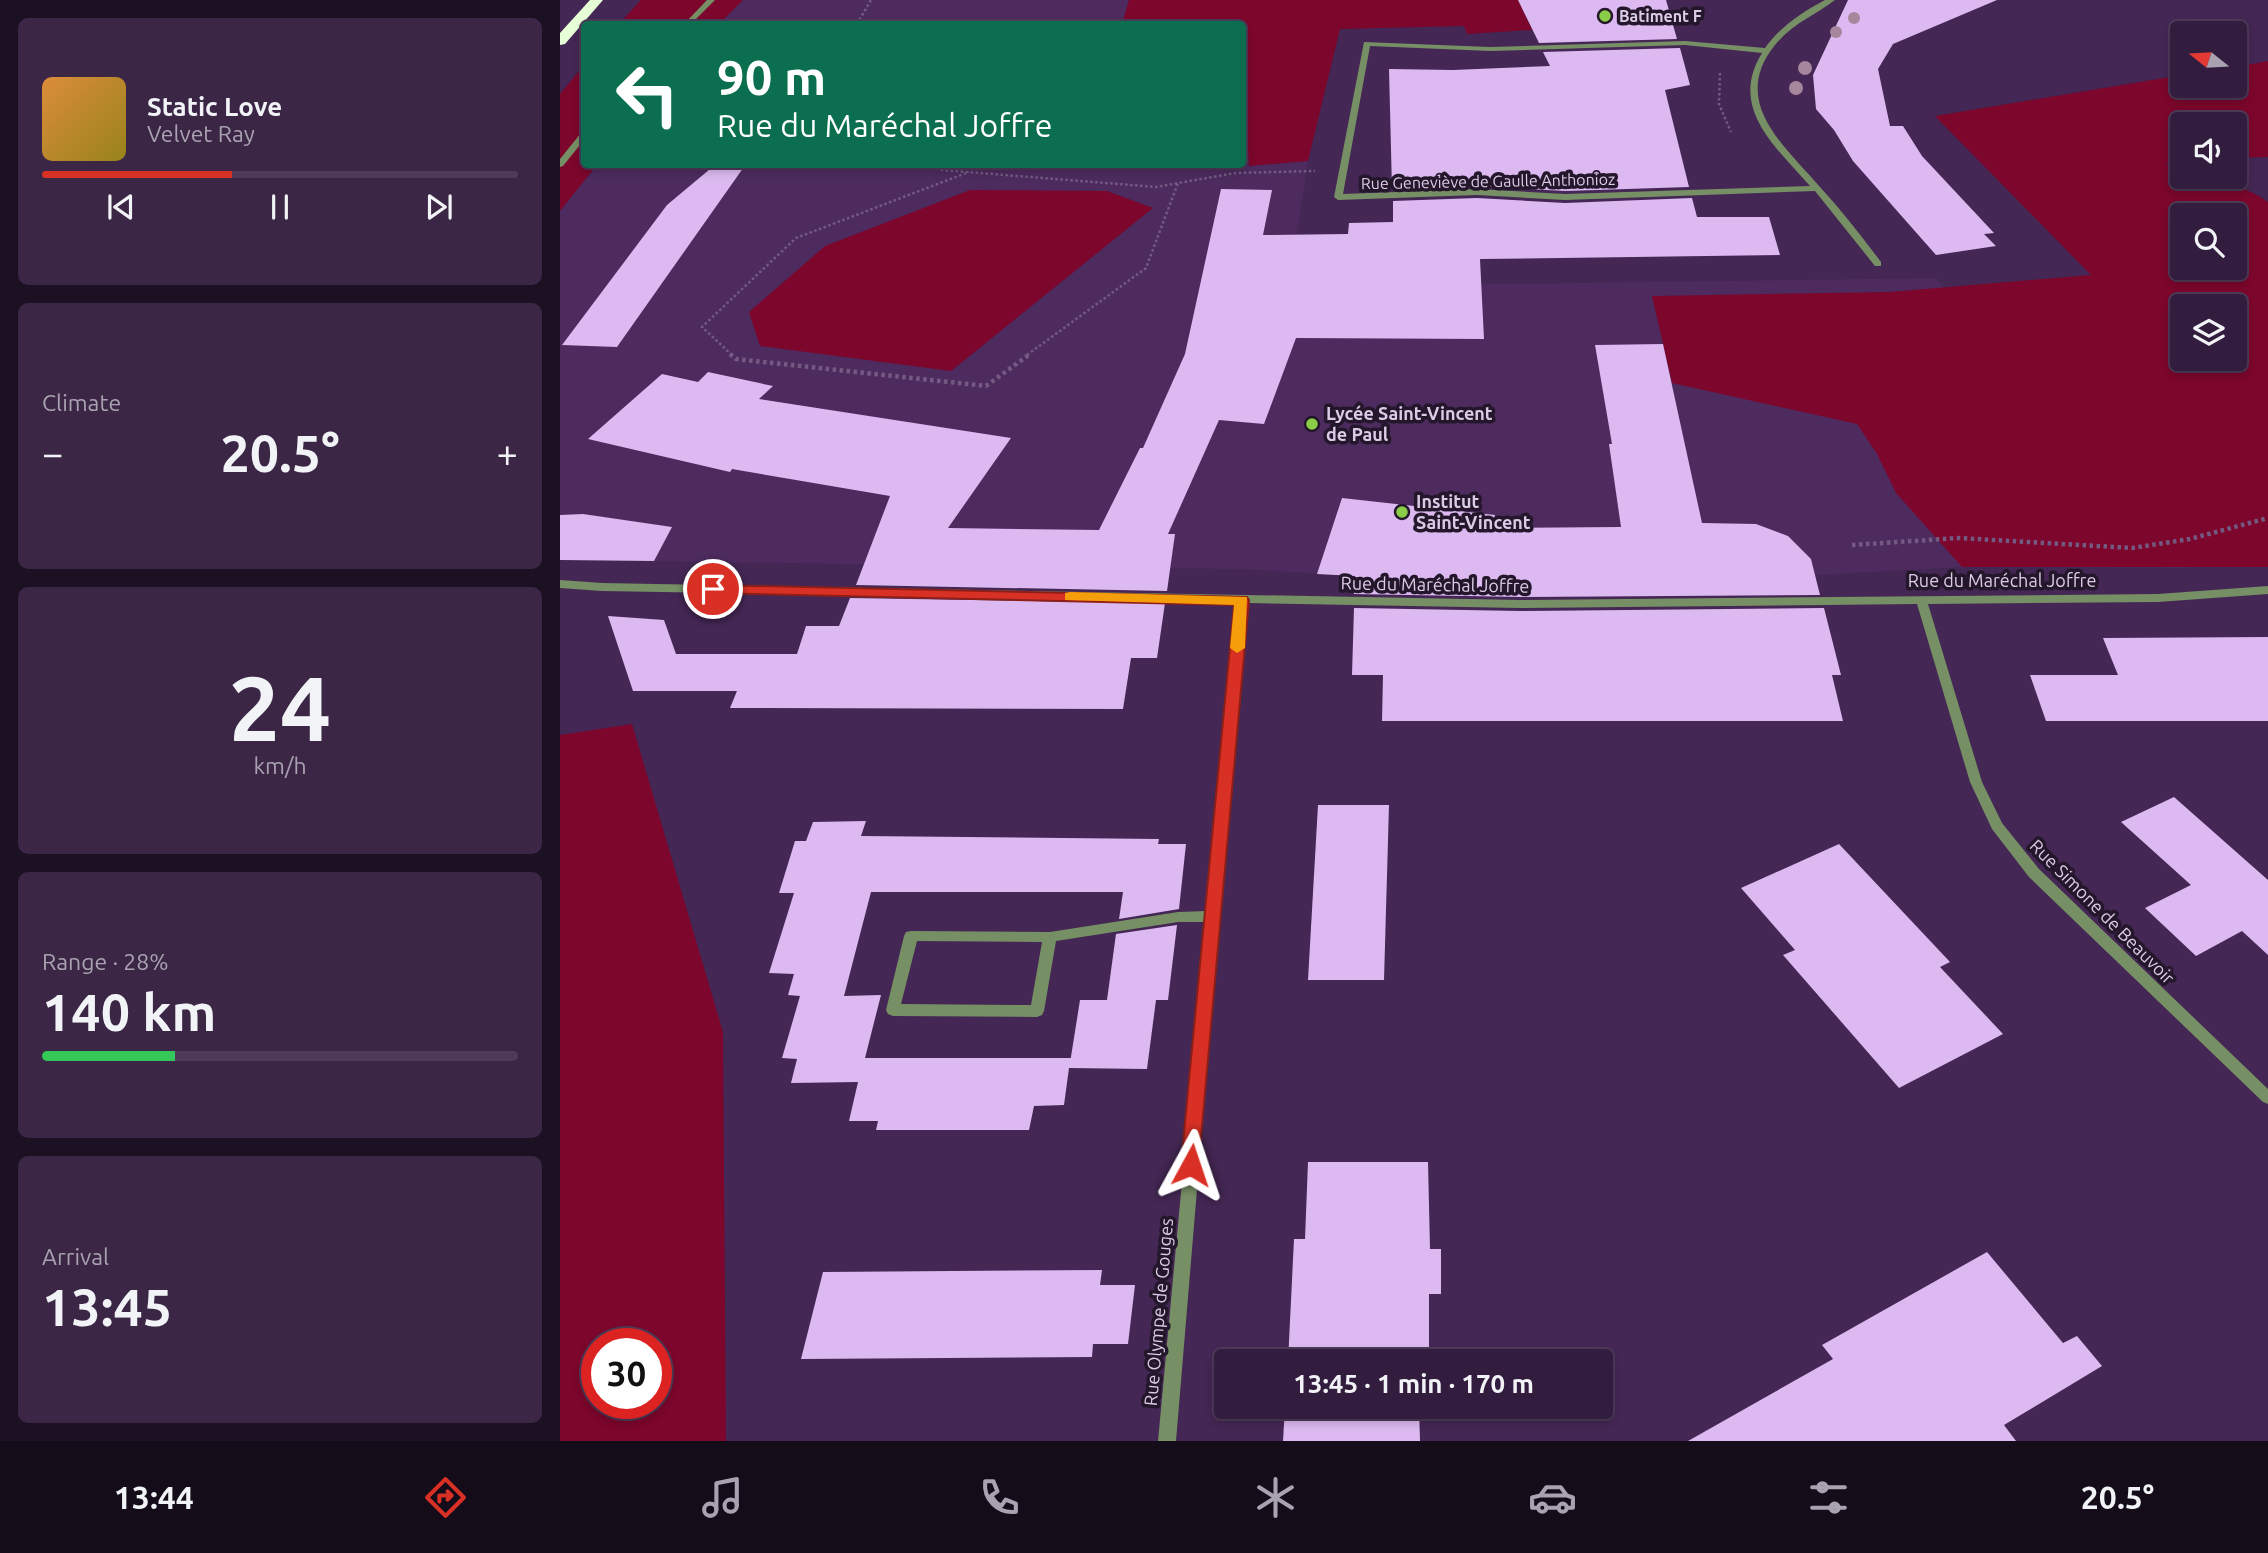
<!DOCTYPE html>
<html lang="en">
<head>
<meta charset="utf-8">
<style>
  :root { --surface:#331d3f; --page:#3b2646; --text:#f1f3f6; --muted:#a9a2b0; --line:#4e3b59; --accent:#d93025 }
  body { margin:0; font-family:Ubuntu,sans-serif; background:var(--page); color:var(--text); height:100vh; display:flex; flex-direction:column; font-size:26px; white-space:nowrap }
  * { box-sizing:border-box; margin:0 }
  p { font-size:23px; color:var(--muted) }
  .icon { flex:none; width:38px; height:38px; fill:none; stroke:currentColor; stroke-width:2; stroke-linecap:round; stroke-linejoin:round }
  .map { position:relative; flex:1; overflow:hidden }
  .side { display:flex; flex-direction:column; gap:18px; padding:18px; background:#1c1023; width:560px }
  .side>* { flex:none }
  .banner { position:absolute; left:21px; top:21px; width:665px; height:147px; border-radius:7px; box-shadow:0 4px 10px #0003,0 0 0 2px var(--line); background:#0b6e4f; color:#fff; overflow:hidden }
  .needle { width:46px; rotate:288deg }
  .tools { position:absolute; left:1610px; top:21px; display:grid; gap:14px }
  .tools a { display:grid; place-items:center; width:77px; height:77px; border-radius:7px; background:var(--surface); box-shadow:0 4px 10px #0003,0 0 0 2px var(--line); font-size:35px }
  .speed { position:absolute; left:21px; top:1328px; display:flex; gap:14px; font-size:35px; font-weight:700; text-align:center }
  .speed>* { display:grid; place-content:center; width:91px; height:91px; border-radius:50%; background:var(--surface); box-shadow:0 4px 10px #0003,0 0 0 2px var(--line); line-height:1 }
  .speed .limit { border:10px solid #d22; background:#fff; color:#111 }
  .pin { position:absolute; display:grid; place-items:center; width:60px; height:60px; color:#fff; margin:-30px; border:4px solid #fff; border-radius:50%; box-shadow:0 2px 7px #0007 }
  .me { position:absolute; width:77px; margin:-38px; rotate:5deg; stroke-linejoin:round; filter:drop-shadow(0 0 5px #0008) }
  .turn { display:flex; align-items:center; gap:24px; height:147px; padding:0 21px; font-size:32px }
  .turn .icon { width:91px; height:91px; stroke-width:2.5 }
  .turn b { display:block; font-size:49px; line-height:60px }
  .big { font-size:52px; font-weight:700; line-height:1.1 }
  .side .tile { flex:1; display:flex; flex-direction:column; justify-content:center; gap:10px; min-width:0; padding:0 24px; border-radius:10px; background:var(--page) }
  .side .dial { align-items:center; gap:0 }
  .dial b { font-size:91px; line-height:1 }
  .song { display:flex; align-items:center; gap:21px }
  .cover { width:84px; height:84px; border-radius:10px; background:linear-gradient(135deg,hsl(30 70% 55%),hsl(50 70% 35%)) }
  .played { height:7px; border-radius:4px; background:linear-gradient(90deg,var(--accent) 40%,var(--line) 40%) }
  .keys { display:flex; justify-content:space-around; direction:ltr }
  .heat { display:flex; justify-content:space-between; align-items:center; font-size:38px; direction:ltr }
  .charge { height:10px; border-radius:5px; background:linear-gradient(90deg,#34c759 28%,var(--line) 0) }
  .trip { position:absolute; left:654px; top:1349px; width:399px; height:70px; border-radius:7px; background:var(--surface); box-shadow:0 4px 10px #0003,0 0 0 2px var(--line); font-weight:700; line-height:70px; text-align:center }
  .tab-bar { display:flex; height:112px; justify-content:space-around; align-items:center; background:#140c19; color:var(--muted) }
  .tab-bar .icon { width:49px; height:49px }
  .tab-bar .selected { color:var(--accent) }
  .tab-bar b { font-size:32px; color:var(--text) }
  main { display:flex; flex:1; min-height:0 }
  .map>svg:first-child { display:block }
  .built { fill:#4d2b5f }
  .green { fill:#7c062c; fill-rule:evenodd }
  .building { fill:#dcbaf1 }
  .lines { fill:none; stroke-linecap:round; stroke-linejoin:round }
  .path-far1 { stroke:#745a82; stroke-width:2.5; stroke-dasharray:2.5 2.5; stroke-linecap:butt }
  .path { stroke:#745a82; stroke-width:4.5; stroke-dasharray:3.5 3.5; stroke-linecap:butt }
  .minor { fill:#778f65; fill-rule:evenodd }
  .highway { fill:#e7ffd6; fill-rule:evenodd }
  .tree { fill:#a5869c }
  .route { fill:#d93025; stroke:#8d1f18; stroke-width:2 }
  .slow { fill:#f59e0b }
  .poi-dot { fill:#8ace48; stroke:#24172b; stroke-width:2.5 }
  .labels { text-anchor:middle; stroke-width:7; stroke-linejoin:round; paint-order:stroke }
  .far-poi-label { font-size:16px; font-weight:bold; fill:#dccbe7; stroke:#24172b; text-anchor:start }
  .far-street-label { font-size:16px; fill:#dccbe7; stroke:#24172b }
  .poi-label { font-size:18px; font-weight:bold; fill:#dccbe7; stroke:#24172b; text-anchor:start }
  .street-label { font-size:18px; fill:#dccbe7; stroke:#24172b }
</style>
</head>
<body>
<main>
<section class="side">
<div class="tile">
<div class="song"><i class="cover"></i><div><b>Static Love</b><p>Velvet Ray</p></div></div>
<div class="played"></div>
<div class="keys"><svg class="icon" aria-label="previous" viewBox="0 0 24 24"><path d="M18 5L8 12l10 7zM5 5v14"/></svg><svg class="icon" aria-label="pause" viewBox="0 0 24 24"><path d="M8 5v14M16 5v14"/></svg><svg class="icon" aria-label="next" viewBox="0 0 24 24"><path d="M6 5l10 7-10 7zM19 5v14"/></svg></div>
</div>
<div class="tile"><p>Climate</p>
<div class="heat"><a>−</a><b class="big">20.5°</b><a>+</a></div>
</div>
<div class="tile dial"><b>24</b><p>km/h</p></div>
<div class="tile"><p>Range · 28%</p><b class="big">140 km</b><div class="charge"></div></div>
<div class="tile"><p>Arrival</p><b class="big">13:45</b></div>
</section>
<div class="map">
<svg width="1708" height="1441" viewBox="0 0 1708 1441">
  <rect width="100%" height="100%" fill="#442754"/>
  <!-- built -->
  <path class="built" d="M 183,0 L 778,0 L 754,121 L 729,287 L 1376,278 L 1629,568 L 1402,567 L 1255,575 L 966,580 L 828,577 L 677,569 L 0,560 L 0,211 L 37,165 L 682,164 L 682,24 L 159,24 Z"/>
  <!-- green -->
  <g class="green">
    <path d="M 81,0 L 183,0 L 159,24 L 59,24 Z"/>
    <path d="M 569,0 L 981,0 L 959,2 L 972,30 L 907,34 L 904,26 L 780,29 L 748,161 L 689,166 L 685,104 L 682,103 L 682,24 L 562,24 Z"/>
    <path d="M 1708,61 L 1708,157 L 1675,158 L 1675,124 L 1622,124 L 1622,162 L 1605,164 L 1622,170 L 1622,177 C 1650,177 1685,185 1708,202 L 1708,567 L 1402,567 L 1336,493 L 1317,454 L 1297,424 L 1112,383 L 1092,296 L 1329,292 L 1531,275 L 1375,116 L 1622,75 L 1622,86 L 1675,86 L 1675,67 ZM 1675,215 L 1675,268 L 1622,268 L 1622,215 ZM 1675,306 L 1675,359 L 1622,359 L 1622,306 Z"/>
    <path d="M 24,65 L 24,164 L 37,165 L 0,211 L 0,94 Z"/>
    <path d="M 410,190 L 547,191 L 593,208 L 391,371 L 200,346 L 189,312 L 265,246 Z"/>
    <path d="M 72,724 L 163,1032 L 166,1441 L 0,1441 L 0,735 ZM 96,1344 L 96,1404 L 37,1404 L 37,1344 Z"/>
  </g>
  <!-- building -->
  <g class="building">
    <path d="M 958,0 L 1106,0 L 1117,39 L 979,43 Z"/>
    <path d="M 1288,0 L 1437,0 L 1333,44 L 1318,69 L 1330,126 L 1343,126 L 1362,156 L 1434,233 L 1424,234 L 1436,246 L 1376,255 L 1293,161 L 1274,130 L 1256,109 L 1253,75 Z"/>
    <path d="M 1120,48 L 1130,85 L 1105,90 L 1129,187 L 1005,191 L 917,186 L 832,190 L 829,69 L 893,70 L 990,66 L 983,52 Z"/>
    <path d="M 156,164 L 186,164 L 57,347 L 2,345 L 107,205 Z"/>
    <path d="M 661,189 L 712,190 L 703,235 L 788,234 L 789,223 L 833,222 L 833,201 L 917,198 L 1005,203 L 1132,198 L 1137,217 L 1209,217 L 1220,255 L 920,259 L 924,339 L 736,338 L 704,424 L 659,420 L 608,534 L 615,534 L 607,591 L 296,585 L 330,496 L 172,469 L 170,472 L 28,439 L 102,374 L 138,382 L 148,372 L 213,386 L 199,399 L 451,438 L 388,528 L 539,530 L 580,448 L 583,448 L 625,354 Z"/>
    <path d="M 1103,344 L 1142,523 L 1196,524 L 1228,536 L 1251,559 L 1260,595 L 961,597 L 794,594 L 795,576 L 757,574 L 782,498 L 935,515 L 932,528 L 1061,527 L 1049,444 L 1052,444 L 1035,345 Z"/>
    <path d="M 23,514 L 112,527 L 94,561 L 0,560 L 0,515 Z"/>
    <path d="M 290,598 L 605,603 L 597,658 L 571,658 L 563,709 L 170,708 L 177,691 L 73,691 L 48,616 L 104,620 L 116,654 L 237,654 L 246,626 L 279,626 Z"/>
    <path d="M 794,608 L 961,611 L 1264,608 L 1281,675 L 1272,675 L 1283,721 L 822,721 L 823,675 L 792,675 Z"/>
    <path d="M 1708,637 L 1708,721 L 1486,721 L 1470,675 L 1558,675 L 1543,638 Z"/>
    <path d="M 1614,797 L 1708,880 L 1708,955 L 1682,931 L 1636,956 L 1585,908 L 1631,885 L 1561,822 Z"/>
    <path d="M 758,805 L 829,805 L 824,980 L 748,980 Z"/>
    <path d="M 306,821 L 301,836 L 599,839 L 598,844 L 626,844 L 619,909 L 559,919 L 563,892 L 311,892 L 284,996 L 321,995 L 305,1058 L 511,1058 L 510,1063 L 520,1000 L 547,1000 L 556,934 L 617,925 L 608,1000 L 596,1000 L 587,1069 L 509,1068 L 504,1105 L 474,1106 L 469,1130 L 316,1130 L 318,1121 L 289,1121 L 298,1082 L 231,1083 L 237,1059 L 222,1058 L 240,996 L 228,995 L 234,974 L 209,973 L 234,893 L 219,893 L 235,841 L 246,841 L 253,822 Z"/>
    <path d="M 1279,844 L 1390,962 L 1380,967 L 1443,1034 L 1339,1088 L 1223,955 L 1235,950 L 1181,888 Z"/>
    <path d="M 748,1162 L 868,1162 L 870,1249 L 881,1249 L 881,1294 L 869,1294 L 869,1362 L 728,1362 L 734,1239 L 745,1239 Z"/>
    <path d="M 1427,1252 L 1503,1343 L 1517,1336 L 1542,1366 L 1444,1425 L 1456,1441 L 1128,1441 L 1273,1359 L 1262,1345 Z"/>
    <path d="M 542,1270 L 540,1285 L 575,1285 L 568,1344 L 533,1344 L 532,1357 L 241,1359 L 263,1272 Z"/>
    <path d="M 725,1407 L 859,1407 L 860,1441 L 723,1441 Z"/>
  </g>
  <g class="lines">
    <!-- path-far1 -->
    <g class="path-far1">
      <path d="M 297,24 L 311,0"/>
      <path d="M 1160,73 L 1159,104 L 1171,132"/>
      <path d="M 380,164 L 382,170 L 596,187 L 675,173 L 755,171"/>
      <path d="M 172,355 L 142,327 L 236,238 L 409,172"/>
      <path d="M 467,355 L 586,268 L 618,183"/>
    </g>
    <!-- path -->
    <g class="path">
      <path d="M 170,354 L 176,359 L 426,386 L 470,354"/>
      <path d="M 1292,545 L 1399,538 L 1572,548 L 1630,539 L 1708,518"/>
    </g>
    <!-- minor -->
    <g class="minor">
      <path d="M 147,0 L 155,0 L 131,24 L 124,24 Z"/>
      <path d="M 1265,0 L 1275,0 C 1254,16 1233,23 1215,45 C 1169,102 1225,146 1260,187 C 1282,211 1302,237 1321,262 L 1321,266 L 1315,266 L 1255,191 L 1005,200 L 917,195 L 778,200 L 774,197 L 804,42 L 930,47 L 1125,41 L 1205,48 C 1220,27 1242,12 1265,0 ZM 1125,45 L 1202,53 C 1168,108 1216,147 1250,186 L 1005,194 L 917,189 L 783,194 L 810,46 L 930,51 Z"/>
      <path d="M 21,133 L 24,133 L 24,140 L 3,166 L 0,167 L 0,159 Z"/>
      <path d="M 0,580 L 42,583 L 961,600 L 1598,594 L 1708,586 L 1708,594 L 1598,602 L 1368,604 L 1422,782 L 1442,823 L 1479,869 L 1708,1089 L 1708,1104 L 1703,1102 L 1469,877 L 1432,829 L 1410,782 L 1357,604 L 961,608 L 686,603 L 616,1441 L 598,1441 L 646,922 L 618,922 L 496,941 L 484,1011 L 482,1015 L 477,1017 L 333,1016 L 328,1014 L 326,1010 L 344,936 L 346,932 L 351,931 L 490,932 L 618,912 L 647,911 L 675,602 L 42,591 L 0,588 ZM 357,941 L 482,942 L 471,1005 L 341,1004 Z"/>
    </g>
    <!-- highway -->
    <path class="highway" d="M 30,0 L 43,0 L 5,44 L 0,45 L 0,33 Z"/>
  </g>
  <!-- trees -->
  <g class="tree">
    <circle cx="1294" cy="18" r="6"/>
    <circle cx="1276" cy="32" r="6"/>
    <circle cx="1245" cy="68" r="7"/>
    <circle cx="1236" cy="88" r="7"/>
  </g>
  <!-- route -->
  <path class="route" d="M 153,585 L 687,597 L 689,600 L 638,1171 L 631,1174 L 624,1171 L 621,1165 L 674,605 L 148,593 L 146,589 Z"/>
  <!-- slow -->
  <path class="slow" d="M 510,592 L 687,597 L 685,648 L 677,653 L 670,648 L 674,605 L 505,600 L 505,593 Z"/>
  <!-- markers -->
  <g class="poi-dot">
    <circle cx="1045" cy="16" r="7"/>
    <circle cx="752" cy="424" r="7"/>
    <circle cx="842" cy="512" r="7"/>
  </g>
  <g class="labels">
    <!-- far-poi labels -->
    <g class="far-poi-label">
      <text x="1059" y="22">Batiment F</text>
    </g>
    <!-- far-street labels -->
    <g class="far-street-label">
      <text transform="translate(928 181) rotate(-1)" y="6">Rue Geneviève de Gaulle Anthonioz</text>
    </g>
    <!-- poi labels -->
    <g class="poi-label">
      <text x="766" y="420">Lycée Saint-Vincent<tspan x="766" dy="21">de Paul</tspan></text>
      <text x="856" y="508">Institut<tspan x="856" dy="21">Saint-Vincent</tspan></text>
    </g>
    <!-- street labels -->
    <g class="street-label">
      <text x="1442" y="587">Rue du Maréchal Joffre</text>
      <text transform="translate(875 585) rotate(1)" y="6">Rue du Maréchal Joffre</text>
      <text transform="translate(1542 912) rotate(45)" y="6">Rue Simone de Beauvoir</text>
      <text transform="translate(599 1312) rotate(-85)" y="6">Rue Olympe de Gouges</text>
    </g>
  </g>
</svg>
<div class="tools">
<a><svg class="needle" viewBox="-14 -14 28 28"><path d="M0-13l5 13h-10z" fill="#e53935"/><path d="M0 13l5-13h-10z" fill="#a9a2b0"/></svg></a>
<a><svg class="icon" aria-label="sound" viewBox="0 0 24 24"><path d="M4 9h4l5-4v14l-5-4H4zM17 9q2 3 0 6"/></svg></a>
<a><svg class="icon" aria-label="search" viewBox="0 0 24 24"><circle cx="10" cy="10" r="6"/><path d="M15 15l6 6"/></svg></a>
<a><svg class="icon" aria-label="layers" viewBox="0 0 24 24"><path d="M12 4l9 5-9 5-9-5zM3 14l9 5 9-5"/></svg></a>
</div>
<div class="speed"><div class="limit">30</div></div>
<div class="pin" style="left:153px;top:589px;background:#d93025"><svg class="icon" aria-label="arrive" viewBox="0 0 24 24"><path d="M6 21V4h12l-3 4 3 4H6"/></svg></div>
<svg class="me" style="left:631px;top:1165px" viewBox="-20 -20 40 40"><path d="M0-17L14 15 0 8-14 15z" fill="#d93025" stroke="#fff" stroke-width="4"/></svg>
<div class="trip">13:45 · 1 min · 170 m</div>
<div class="banner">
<div class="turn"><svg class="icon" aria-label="left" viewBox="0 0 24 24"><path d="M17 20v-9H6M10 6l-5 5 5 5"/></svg><div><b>90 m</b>Rue du Maréchal Joffre</div></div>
</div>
</div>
</main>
<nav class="tab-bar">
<b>13:44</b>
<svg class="icon selected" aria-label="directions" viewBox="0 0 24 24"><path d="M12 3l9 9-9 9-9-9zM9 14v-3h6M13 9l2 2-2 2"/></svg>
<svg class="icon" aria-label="music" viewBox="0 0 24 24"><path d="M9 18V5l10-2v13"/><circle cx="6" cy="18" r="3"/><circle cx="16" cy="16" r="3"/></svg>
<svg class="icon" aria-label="phone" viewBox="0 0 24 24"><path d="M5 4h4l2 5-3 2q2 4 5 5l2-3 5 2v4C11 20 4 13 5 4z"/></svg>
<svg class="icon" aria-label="climate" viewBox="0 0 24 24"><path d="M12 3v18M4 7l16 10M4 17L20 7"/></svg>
<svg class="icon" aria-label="car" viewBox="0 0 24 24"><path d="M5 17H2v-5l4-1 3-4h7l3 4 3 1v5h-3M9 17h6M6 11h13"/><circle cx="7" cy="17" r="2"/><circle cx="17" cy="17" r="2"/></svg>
<svg class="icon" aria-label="filters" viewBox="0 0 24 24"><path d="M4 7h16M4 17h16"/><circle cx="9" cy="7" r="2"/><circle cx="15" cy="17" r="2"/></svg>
<b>20.5°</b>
</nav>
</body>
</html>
